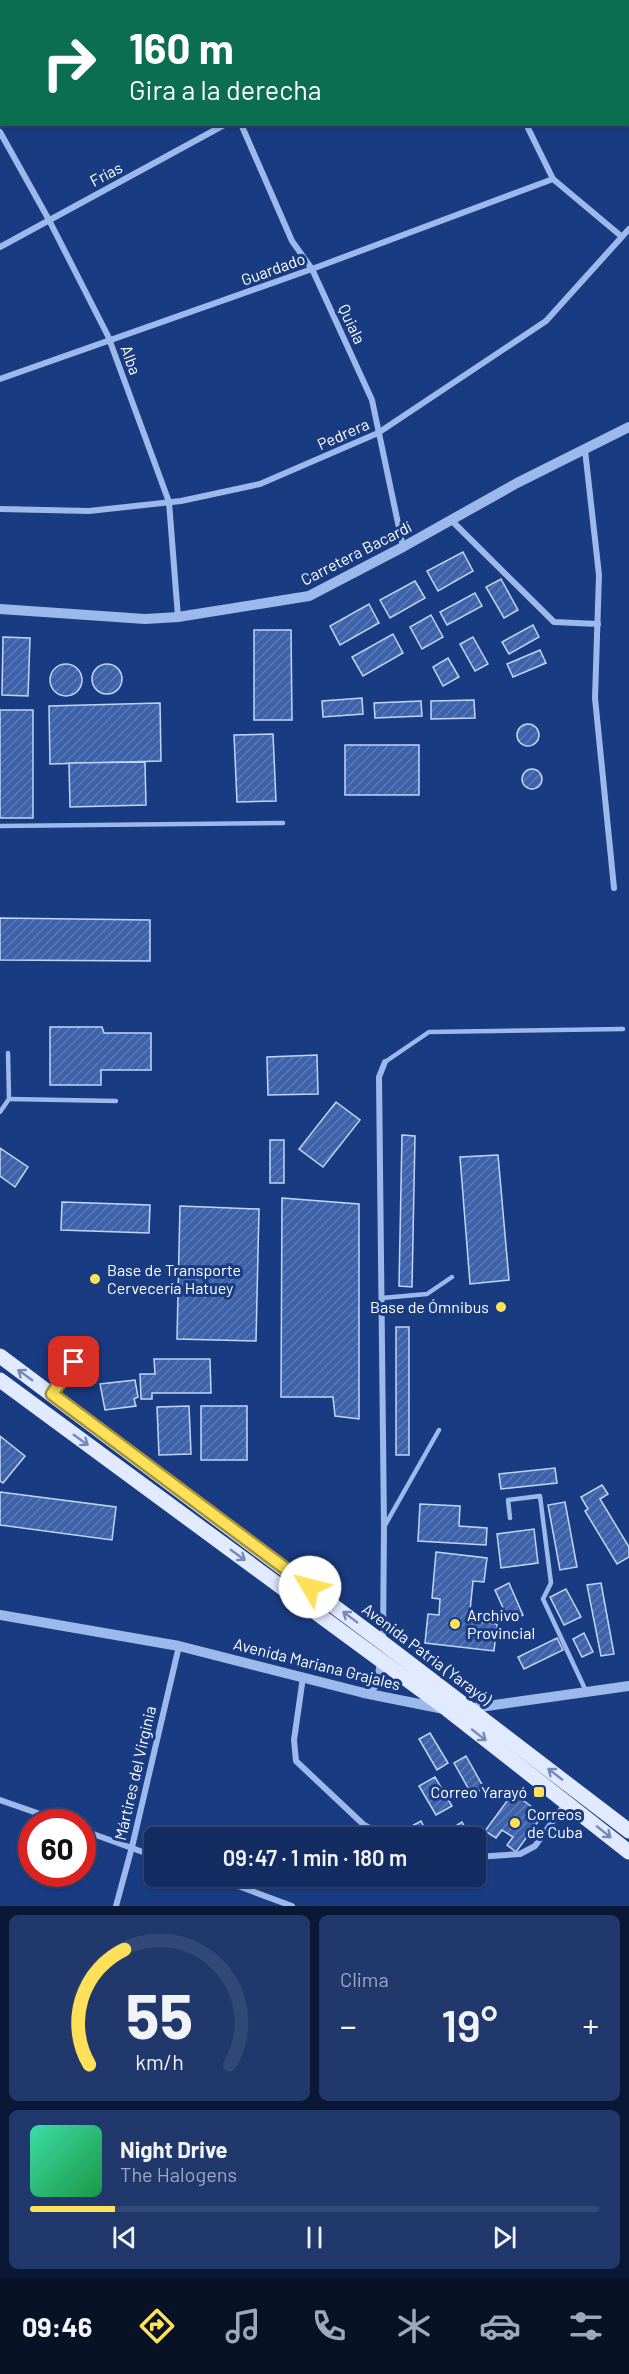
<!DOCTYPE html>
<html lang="es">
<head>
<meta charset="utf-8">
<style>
  :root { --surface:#132c62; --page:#20386b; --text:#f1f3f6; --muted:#9da7be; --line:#324877; --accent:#fee158 }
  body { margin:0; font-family:Barlow,sans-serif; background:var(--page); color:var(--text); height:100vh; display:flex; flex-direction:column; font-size:22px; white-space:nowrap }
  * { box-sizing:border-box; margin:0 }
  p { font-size:20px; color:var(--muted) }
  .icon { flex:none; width:33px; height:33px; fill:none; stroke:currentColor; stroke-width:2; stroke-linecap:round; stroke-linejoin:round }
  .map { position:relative; height:1906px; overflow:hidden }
  .side { display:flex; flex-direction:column; gap:9px; padding:9px; background:#0a1836; flex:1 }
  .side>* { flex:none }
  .hud { position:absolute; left:0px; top:0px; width:630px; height:126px; box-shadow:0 2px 4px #0004,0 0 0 2px var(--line); background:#0b6e4f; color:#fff; overflow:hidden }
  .speed { position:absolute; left:18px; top:1809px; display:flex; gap:12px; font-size:30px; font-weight:700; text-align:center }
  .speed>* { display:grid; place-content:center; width:78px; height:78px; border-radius:50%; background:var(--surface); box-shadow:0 2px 4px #0004,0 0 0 2px var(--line); line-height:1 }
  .speed .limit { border:9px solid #d22; background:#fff; color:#111 }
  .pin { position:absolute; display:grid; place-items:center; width:51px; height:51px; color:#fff; margin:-26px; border-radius:12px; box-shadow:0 3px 9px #0006 }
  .me { position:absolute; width:66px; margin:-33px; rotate:307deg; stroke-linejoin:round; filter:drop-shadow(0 0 4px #0008) }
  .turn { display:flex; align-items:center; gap:21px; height:126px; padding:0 30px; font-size:27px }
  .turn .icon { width:78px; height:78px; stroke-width:2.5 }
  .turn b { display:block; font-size:42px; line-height:51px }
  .big { font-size:45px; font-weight:600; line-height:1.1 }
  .side .card { flex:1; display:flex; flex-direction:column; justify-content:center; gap:9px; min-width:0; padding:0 21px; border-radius:9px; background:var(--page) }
  .side .dial { align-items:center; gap:0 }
  .dial svg { height:156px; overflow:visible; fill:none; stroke:var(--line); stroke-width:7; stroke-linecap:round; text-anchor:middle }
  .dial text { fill:var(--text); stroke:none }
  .song { display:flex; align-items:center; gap:18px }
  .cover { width:72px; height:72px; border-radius:9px; background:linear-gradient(135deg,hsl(160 70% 55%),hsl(140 70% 35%)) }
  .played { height:6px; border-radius:3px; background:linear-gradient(90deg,var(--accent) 15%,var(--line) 15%) }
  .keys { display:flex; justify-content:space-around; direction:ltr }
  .heat { display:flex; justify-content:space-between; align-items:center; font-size:33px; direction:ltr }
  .side .tiles { flex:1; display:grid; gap:9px; grid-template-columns:1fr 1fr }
  .card:last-child { grid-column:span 2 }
  .trip { position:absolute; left:144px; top:1827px; width:342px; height:60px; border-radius:9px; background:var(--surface); box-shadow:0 2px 4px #0004,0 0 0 2px var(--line); font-weight:600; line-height:60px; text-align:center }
  .tab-bar { display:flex; height:96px; justify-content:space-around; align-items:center; background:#081227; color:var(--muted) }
  .tab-bar .icon { width:42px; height:42px }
  .tab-bar .selected { color:var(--accent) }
  .tab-bar b { font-size:27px; color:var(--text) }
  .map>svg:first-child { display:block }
  .building { fill:url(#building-hatch); stroke:#c2d5f8; stroke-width:1.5 }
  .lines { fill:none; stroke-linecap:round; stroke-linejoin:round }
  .service { stroke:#9db8eb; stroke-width:4.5 }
  .minor { stroke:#9db8eb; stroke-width:6 }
  .tertiary { stroke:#9db8eb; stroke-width:10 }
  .primary { stroke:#e1eaff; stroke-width:15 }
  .oneway { stroke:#738aba }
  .route-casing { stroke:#a59239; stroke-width:15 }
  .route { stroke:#fee158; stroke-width:10 }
  .poi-dot { fill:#fee158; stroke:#193b82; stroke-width:2 }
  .labels { text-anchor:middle; stroke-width:6; stroke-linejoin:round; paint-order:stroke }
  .street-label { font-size:16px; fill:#fff; stroke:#193b82 }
  .poi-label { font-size:16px; fill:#fff; stroke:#193b82; text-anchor:start }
</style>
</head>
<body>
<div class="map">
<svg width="629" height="1906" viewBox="0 0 629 1906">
  <defs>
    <pattern id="building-hatch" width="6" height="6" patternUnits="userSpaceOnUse" patternTransform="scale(1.5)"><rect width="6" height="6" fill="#3e62aa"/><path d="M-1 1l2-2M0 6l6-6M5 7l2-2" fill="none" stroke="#5b7ab7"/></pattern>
  </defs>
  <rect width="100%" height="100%" fill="#193b82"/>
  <!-- building -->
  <g class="building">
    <path d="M 463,552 L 473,571 L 438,591 L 427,571 Z"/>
    <path d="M 501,579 L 518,610 L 504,618 L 486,587 Z"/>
    <path d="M 415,581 L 425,598 L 390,618 L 380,600 Z"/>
    <path d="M 475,593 L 482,606 L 447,625 L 440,612 Z"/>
    <path d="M 369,604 L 379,623 L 340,645 L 330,626 Z"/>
    <path d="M 431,615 L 443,637 L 422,649 L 410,627 Z"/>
    <path d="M 533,625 L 539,637 L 509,654 L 502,642 Z"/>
    <path d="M 254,630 L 291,630 L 292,720 L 254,720 Z"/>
    <path d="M 393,634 L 403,653 L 363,676 L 352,657 Z"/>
    <path d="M 3,637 L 30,638 L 28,696 L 2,695 Z"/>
    <path d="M 473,637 L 488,664 L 475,671 L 460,644 Z"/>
    <path d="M 540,650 L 546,663 L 513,677 L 507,664 Z"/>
    <path d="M 448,658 L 459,677 L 443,686 L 433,667 Z"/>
    <circle cx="107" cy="679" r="15"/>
    <circle cx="66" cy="680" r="16"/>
    <path d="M 362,698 L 363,714 L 323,717 L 322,701 Z"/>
    <path d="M 474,700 L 475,718 L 431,719 L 431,701 Z"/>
    <path d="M 421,701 L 422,716 L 375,718 L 374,703 Z"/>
    <path d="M 160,703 L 161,761 L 50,764 L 49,706 Z"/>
    <rect x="0" y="710" width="33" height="108"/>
    <circle cx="528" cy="735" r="11"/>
    <path d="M 273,734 L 276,801 L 237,802 L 234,735 Z"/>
    <rect x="345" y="745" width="74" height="50"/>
    <path d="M 145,762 L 146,805 L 70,807 L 69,763 Z"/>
    <circle cx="532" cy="779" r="10"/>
    <path d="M 0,918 L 150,920 L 150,961 L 0,960 Z"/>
    <path d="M 50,1027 L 102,1027 L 104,1033 L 151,1033 L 151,1070 L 101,1070 L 101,1085 L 50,1085 Z"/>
    <path d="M 317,1055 L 318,1094 L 268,1095 L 267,1057 Z"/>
    <path d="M 336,1102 L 360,1120 L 323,1167 L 299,1149 Z"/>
    <path d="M 402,1135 L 415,1136 L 412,1287 L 399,1286 Z"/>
    <rect x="270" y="1140" width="14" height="43"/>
    <path d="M 0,1148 L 28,1167 L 15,1187 L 0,1176 Z"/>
    <path d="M 498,1155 L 509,1280 L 470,1284 L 460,1157 Z"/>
    <path d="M 282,1198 L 359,1204 L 359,1419 L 335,1416 L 333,1397 L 281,1397 Z"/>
    <path d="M 62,1202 L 150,1205 L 149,1233 L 61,1230 Z"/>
    <path d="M 180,1206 L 259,1209 L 256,1341 L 177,1339 Z"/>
    <rect x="396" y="1327" width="13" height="128"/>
    <path d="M 154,1359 L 210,1359 L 211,1393 L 152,1393 L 152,1399 L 141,1399 L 140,1374 L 155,1374 Z"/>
    <path d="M 135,1380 L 138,1397 L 134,1399 L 136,1406 L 105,1410 L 100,1384 Z"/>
    <path d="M 189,1406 L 191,1454 L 159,1455 L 157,1407 Z"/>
    <rect x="201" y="1406" width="46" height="54"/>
    <path d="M 0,1436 L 25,1456 L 3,1483 L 0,1481 Z"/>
    <path d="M 555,1468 L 557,1483 L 501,1489 L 499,1474 Z"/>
    <path d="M 602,1485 L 608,1494 L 600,1499 L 629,1547 L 629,1557 L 617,1564 L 585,1511 L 588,1509 L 581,1497 Z"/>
    <path d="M 0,1492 L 116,1507 L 112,1540 L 0,1525 Z"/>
    <path d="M 565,1502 L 577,1567 L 560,1570 L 548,1505 Z"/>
    <path d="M 420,1504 L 460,1506 L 459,1526 L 487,1528 L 486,1545 L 418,1541 Z"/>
    <path d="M 534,1529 L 538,1563 L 501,1568 L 497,1534 Z"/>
    <path d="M 436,1552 L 487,1558 L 484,1582 L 473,1581 L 469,1621 L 497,1624 L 494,1651 L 425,1643 L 428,1614 L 439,1615 L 440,1599 L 432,1598 Z"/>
    <path d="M 509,1583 L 523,1615 L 509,1621 L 495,1590 Z"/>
    <path d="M 601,1583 L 614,1654 L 601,1656 L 587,1585 Z"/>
    <path d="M 566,1589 L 581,1617 L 564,1625 L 550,1597 Z"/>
    <path d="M 584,1633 L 593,1652 L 582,1657 L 573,1639 Z"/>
    <path d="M 557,1638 L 563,1650 L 524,1669 L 518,1657 Z"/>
    <path d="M 430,1733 L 448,1763 L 437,1770 L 419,1739 Z"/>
    <path d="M 466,1756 L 484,1788 L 472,1795 L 454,1763 Z"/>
    <path d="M 435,1777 L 452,1806 L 436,1815 L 419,1786 Z"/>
    <path d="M 513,1793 L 543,1815 L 516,1852 L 507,1845 L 513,1837 L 502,1830 L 496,1838 L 485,1831 Z"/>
    <path d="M 421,1821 L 430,1838 L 413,1838 L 408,1828 Z"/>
    <path d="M 462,1822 L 471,1838 L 454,1838 L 449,1830 Z"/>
  </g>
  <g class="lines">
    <!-- service -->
    <g class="service">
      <path d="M 0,826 L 283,823"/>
      <path d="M 385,1062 L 429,1032 L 623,1029"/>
      <path d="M 9,1099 L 116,1101"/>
      <path d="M 0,1112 L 9,1099 L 8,1053"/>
      <path d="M 382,1298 L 427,1294 L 452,1277"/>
      <path d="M 54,1392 L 74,1362"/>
      <path d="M 510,1518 L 508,1500 L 540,1496 L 551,1583 L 543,1599 L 586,1691"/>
      <path d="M 384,1527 L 439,1430"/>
    </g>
    <!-- minor -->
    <g class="minor">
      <path d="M 67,0 L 68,2"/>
      <path d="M 182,0 L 182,2"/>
      <path d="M 331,0 L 332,2"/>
      <path d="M 464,0 L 464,2"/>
      <path d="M 119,2 L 121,0"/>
      <path d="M 480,2 L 483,0"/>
      <path d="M 0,73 L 2,72"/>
      <path d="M 241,124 L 292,241 L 312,269 L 372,400 L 403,547"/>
      <path d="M 526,124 L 553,179 L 621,236"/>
      <path d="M 0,132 L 49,220 L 108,336 L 169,502 L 178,617"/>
      <path d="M 0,247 L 226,124"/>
      <path d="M 0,379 L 312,269 L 553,179"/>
      <path d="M 585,450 L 599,575 L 595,698 L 614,888"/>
      <path d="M 0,509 L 89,511 L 181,501 L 260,484 L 378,433 L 546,321 L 629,229"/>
      <path d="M 451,520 L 554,622 L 598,624"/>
      <path d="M 383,1642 L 384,1527 L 379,1077 L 385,1062"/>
      <path d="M 303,1677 L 294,1740 L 296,1761 L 364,1825 L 388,1838"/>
      <path d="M 0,1800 L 63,1822"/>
      <path d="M 82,1830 L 154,1856"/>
      <path d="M 476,1857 L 520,1854 L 535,1846 L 565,1804"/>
      <path d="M 211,1876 L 292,1906"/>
      <path d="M 116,1906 L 132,1847 L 179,1646"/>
    </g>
    <!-- tertiary -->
    <g class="tertiary">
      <path d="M 0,609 L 145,619 L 178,617 L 309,596 L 403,547 L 517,483 L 629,427"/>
      <path d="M 0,1615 L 179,1646 L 364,1693 L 444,1709"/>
      <path d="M 364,1693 C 378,1685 380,1678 382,1662"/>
      <path d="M 466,1709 L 629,1686"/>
    </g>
    <!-- primary -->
    <g class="primary">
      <path d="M 0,1356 L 383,1643 L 629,1831"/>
      <path d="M 0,1380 L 447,1709 L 629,1852"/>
    </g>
  </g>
  <!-- one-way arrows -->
  <defs><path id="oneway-shaft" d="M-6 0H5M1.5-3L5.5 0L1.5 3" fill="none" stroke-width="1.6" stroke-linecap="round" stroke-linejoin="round" transform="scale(1.5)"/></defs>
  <g class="oneway">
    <use href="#oneway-shaft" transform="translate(25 1375) rotate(-144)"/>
    <use href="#oneway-shaft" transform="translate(81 1440) rotate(36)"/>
    <use href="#oneway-shaft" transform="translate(238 1555) rotate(36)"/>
    <use href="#oneway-shaft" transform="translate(350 1617) rotate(-143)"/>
    <use href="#oneway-shaft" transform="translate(479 1735) rotate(38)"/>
    <use href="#oneway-shaft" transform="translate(555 1774) rotate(-142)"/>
    <use href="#oneway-shaft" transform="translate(604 1832) rotate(39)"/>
  </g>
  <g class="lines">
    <!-- route casing -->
    <g class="route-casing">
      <path id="route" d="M 74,1362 L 52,1394 L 310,1587"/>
    </g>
    <!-- route -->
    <use href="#route" class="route"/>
  </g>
  <!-- markers -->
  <g class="poi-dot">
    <circle cx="95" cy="1279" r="6"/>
    <circle cx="501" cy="1307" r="6"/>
    <circle cx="455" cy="1624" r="6"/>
    <rect x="533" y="1786" width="12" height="12" rx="3"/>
    <circle cx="515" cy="1823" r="6"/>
  </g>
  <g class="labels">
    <!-- street labels -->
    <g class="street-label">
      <text transform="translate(106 174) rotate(-28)" y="6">Frías</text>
      <text transform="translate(273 269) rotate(-20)" y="6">Guardado</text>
      <text transform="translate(352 324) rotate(65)" y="6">Quiala</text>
      <text transform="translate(131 360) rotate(70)" y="6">Alba</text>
      <text transform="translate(343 434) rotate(-24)" y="6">Pedrera</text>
      <text transform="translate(356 553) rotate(-27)" y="6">Carretera Bacardí</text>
      <text transform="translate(427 1654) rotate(37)" y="6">Avenida Patria (Yarayó)</text>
      <text transform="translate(317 1664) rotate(14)" y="6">Avenida Mariana Grajales</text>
      <text transform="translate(135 1773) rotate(-77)" y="6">Mártires del Virginia</text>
    </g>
    <!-- poi labels -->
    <g class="poi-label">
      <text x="107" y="1276">Base de Transporte<tspan x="107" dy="18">Cervecería Hatuey</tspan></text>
      <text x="489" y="1313" text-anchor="end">Base de Ómnibus</text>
      <text x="467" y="1621">Archivo<tspan x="467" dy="18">Provincial</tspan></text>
      <text x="527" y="1798" text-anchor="end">Correo Yarayó</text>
      <text x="527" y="1820">Correos<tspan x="527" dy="18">de Cuba</tspan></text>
    </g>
  </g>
</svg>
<div class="speed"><div class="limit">60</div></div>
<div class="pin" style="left:74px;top:1362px;background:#d93025"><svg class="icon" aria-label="arrive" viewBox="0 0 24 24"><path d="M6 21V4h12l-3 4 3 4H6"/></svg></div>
<svg class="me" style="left:310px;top:1587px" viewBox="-20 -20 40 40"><circle r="19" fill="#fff"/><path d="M0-13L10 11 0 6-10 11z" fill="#fee158"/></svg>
<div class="trip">09:47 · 1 min · 180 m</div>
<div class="hud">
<div class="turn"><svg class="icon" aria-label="right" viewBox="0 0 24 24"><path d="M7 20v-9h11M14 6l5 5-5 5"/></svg><div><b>160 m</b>Gira a la derecha</div></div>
</div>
</div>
<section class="side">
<div class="tiles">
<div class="card dial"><svg viewBox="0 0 100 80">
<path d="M14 69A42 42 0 1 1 86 69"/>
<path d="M14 69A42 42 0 0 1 32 10" stroke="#fee158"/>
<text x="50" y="56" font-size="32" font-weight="700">55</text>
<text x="50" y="72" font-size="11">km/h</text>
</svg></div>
<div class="card"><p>Clima</p>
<div class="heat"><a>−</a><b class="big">19°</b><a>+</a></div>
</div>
<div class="card">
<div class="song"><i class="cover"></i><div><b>Night Drive</b><p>The Halogens</p></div></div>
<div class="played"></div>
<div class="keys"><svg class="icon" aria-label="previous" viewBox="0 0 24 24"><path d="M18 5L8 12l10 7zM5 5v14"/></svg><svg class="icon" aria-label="pause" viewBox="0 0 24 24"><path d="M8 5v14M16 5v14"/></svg><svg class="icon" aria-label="next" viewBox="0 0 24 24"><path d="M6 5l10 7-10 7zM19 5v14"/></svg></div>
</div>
</div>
</section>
<nav class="tab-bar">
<b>09:46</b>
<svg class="icon selected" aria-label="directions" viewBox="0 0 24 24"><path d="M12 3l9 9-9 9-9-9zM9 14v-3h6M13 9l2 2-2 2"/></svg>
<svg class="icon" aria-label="music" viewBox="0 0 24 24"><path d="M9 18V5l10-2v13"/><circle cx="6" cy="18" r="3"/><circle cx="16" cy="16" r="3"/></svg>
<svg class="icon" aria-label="phone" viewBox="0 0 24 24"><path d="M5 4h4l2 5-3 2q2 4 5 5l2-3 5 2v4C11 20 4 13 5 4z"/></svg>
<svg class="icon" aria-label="climate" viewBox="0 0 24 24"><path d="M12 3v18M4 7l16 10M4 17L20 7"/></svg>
<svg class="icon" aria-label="car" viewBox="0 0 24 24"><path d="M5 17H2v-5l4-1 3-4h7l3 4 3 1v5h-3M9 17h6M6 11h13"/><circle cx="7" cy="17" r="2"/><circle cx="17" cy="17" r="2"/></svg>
<svg class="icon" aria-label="filters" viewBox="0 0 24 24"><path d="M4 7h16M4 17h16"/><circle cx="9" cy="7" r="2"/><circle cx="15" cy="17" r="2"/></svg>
</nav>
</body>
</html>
